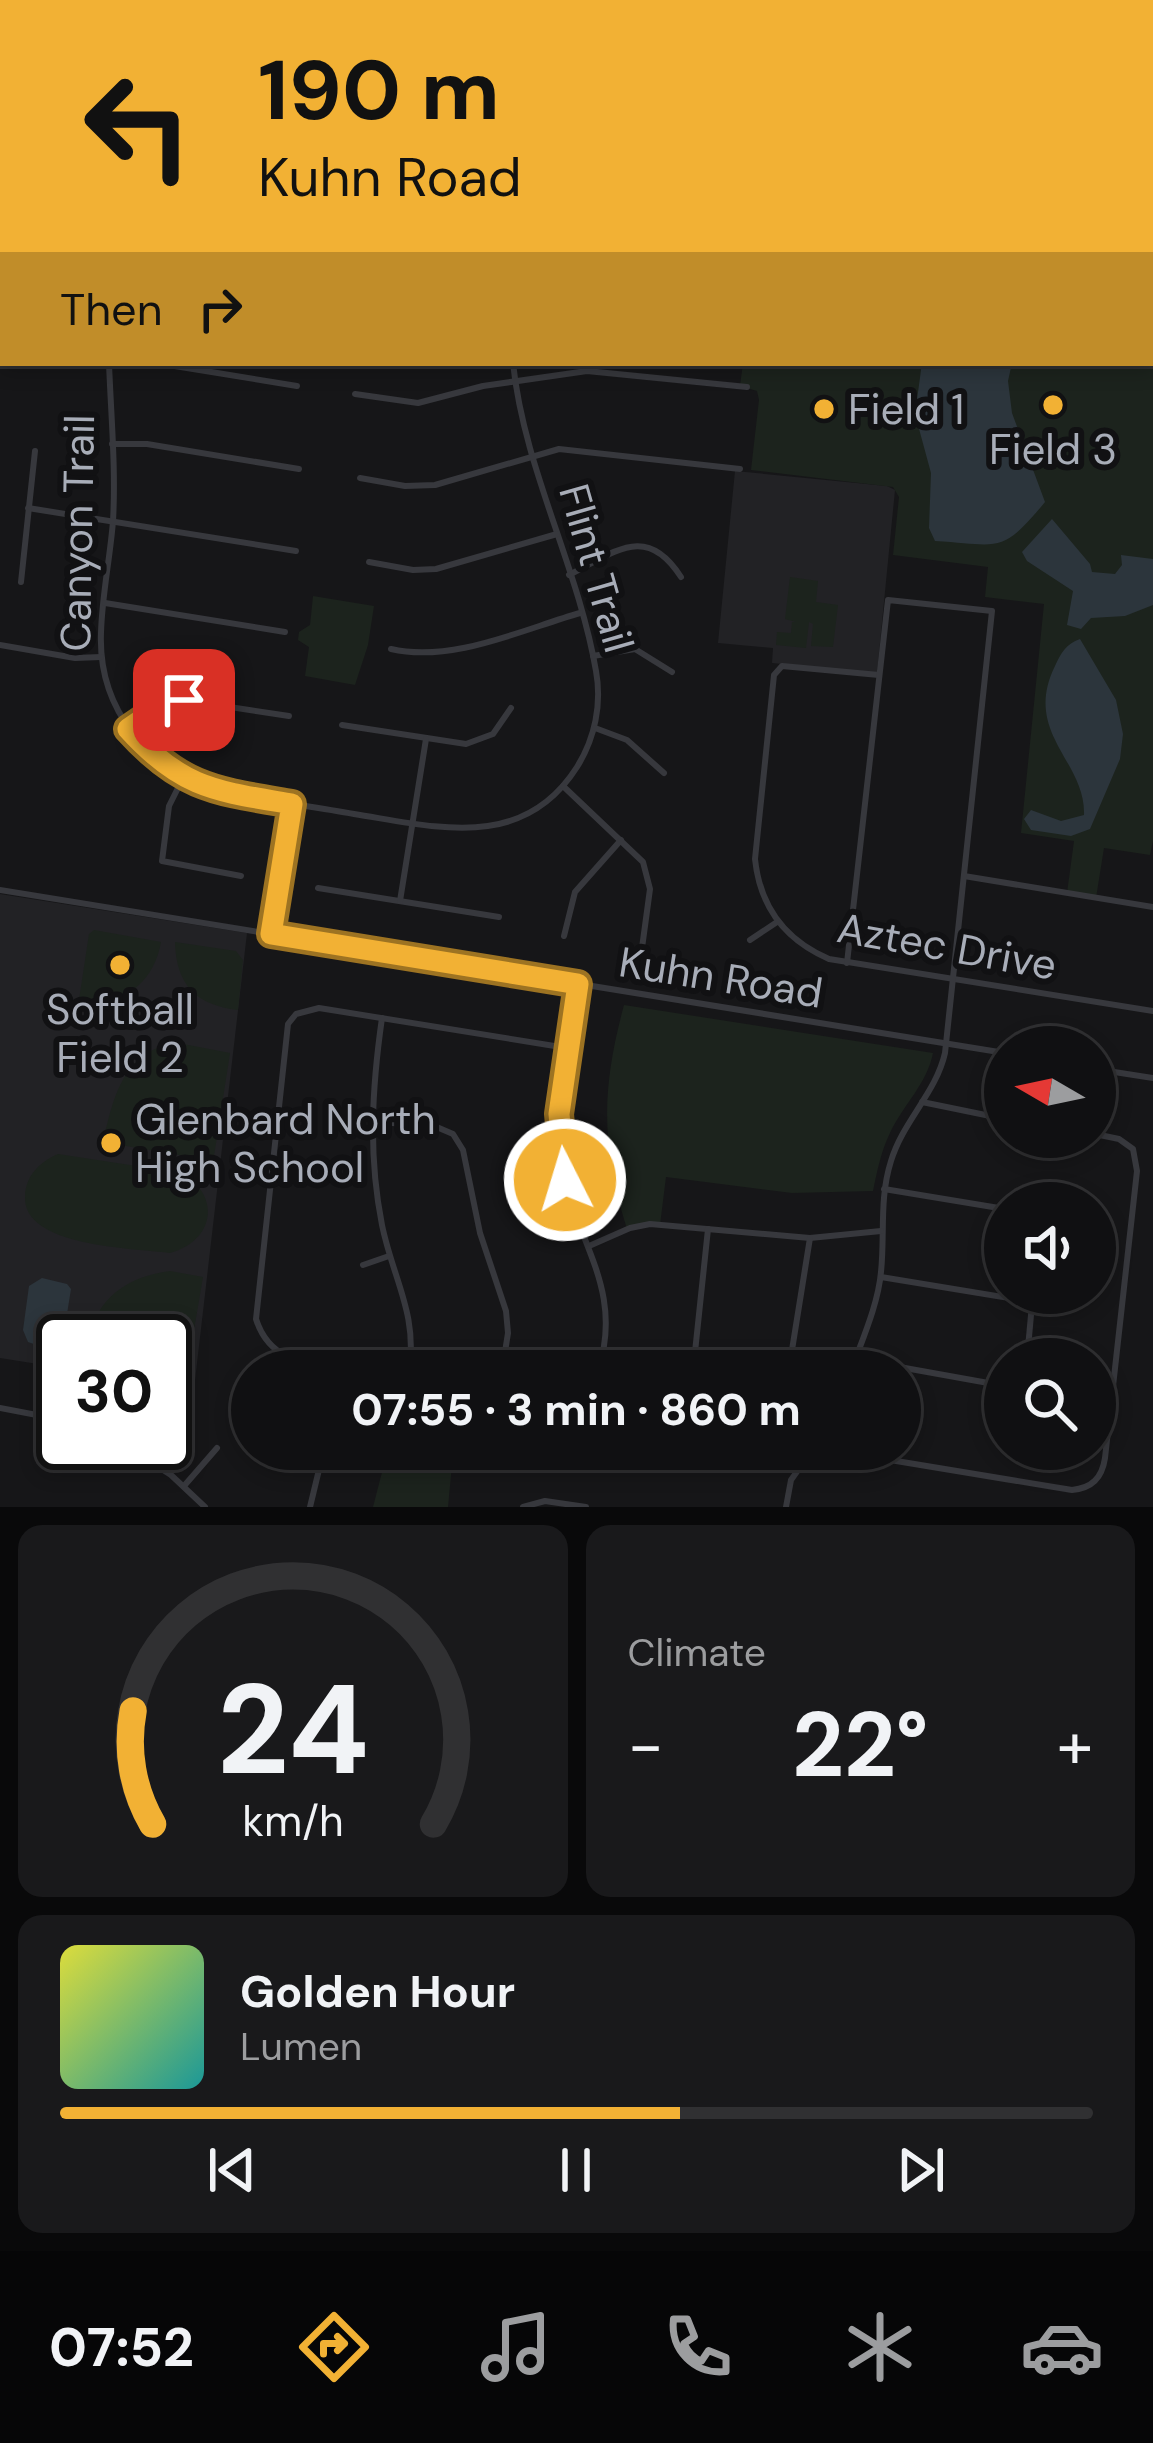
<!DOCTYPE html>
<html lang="en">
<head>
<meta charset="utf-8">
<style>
  :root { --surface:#101012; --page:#19191b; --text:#f1f3f6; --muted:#9c9d9f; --line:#303032; --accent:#f2b134 }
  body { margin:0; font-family:"DM Sans",sans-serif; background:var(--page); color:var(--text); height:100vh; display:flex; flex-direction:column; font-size:45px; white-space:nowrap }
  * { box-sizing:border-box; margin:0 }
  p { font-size:39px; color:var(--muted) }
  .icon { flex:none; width:66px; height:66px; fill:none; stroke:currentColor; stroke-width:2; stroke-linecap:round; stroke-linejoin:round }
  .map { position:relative; height:1507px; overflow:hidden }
  .sheet { display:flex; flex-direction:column; gap:18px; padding:18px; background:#09090a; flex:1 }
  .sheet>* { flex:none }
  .banner { position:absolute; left:0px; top:0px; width:1155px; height:366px; box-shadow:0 6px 18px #0003,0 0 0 3px var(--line); background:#f2b134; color:#111; overflow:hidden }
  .needle { width:78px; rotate:279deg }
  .buttons { position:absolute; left:984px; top:1026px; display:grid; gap:24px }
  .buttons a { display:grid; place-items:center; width:132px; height:132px; border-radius:50%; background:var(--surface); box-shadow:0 6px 18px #0003,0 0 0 3px var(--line); font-size:60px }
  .speed { position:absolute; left:36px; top:1314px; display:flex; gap:24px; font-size:60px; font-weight:700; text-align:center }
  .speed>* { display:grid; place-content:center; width:156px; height:156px; border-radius:50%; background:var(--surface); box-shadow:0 6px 18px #0003,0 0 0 3px var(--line); line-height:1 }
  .speed .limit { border:6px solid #111; border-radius:18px; background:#fff; color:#111 }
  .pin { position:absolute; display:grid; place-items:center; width:102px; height:102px; color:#fff; margin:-51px; border-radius:24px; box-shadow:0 6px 18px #0006 }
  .me { position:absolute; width:132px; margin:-66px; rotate:355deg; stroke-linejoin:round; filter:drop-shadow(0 0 9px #0008) }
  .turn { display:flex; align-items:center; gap:42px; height:252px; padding:0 60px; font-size:54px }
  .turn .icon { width:156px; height:156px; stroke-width:2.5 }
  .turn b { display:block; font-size:84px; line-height:102px }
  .then { display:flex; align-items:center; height:114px; padding:0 60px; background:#0003; gap:24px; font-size:45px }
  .big { font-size:90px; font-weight:700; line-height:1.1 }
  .sheet .widget { flex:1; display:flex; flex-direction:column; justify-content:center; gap:18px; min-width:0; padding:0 42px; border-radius:24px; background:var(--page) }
  .sheet .dial { align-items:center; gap:0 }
  .dial svg { height:312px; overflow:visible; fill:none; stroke:var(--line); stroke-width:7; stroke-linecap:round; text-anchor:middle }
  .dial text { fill:var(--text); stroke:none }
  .song { display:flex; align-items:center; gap:36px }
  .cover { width:144px; height:144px; border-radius:18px; background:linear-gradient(135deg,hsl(60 70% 55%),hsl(180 70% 35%)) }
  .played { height:12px; border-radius:6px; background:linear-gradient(90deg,var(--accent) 60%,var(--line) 60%) }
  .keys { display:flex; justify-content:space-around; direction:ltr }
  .heat { display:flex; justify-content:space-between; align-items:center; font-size:66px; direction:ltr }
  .sheet .tiles { flex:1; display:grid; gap:18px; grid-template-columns:1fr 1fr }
  .widget:last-child { grid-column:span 2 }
  .trip { position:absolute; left:231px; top:1350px; width:690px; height:120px; border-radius:60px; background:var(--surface); box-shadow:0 6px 18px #0003,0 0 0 3px var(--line); font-weight:700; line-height:120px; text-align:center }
  .tabs { display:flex; height:192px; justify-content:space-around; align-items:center; background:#060607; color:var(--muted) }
  .tabs .icon { width:84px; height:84px }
  .tabs .active { color:var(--accent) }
  .tabs b { font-size:54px; color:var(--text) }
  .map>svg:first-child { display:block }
  .built { fill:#222225 }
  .green { fill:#1c231d }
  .water { fill:#2c353c }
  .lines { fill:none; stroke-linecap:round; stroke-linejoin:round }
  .street { stroke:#37383d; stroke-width:6 }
  .route-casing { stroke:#9d7322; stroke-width:30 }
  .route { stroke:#f2b134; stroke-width:21 }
  .poi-dot { fill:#f2b134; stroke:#111113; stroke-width:4.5 }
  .labels { text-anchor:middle; stroke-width:12; stroke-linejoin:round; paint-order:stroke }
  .poi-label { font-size:42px; fill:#a8adb8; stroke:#111113; text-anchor:start }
  .street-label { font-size:42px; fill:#a8adb8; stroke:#111113 }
</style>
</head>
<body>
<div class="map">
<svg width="1153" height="1507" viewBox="0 0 1153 1507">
  <rect width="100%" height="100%" fill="#161618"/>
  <!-- built -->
  <g class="built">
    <path d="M 735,471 L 887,486 L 895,490 L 877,673 L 772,663 L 773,648 L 718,643 Z"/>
    <path d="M 0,894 L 247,933 L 194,1389 L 165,1385 L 165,1341 L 63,1341 L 63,1368 L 0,1358 Z"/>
  </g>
  <!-- green -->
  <g class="green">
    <path d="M 1153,240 L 1153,841 L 1150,855 L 1104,848 L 1096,898 L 1067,893 L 1074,841 L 1021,833 L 1044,604 L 985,597 L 988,567 L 893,555 L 899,497 L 893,487 L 751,470 L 759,400 L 757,391 L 740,386 L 743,363 L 1152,363 Z"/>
    <path d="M 790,577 L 818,581 L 816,602 L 838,605 L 833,647 L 811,646 L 813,624 L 809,622 L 806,648 L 776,645 L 777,632 L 791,633 L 792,622 L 796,622 L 785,619 Z"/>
    <path d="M 313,596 L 374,606 L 368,645 L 355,685 L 305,676 L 309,647 L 298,640 L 299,632 L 310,625 Z"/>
    <path d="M 94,930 L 161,942 C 153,985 122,1007 79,1000 L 89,934 Z"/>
    <path d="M 175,942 L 236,951 L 243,960 L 238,1010 C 196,1005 176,985 175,942 Z"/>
    <path d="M 624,1005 L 933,1053 C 927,1084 903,1105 890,1133 C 881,1151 877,1172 873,1191 L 792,1193 L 666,1177 L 660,1225 L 627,1229 C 601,1145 601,1090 624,1005 Z"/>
    <path d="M 178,1043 L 230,1053 L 214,1156 L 208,1160 L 103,1142 C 113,1097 124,1049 178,1043 Z"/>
    <path d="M 58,1154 L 182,1173 C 222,1197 214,1241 170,1253 C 133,1248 22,1247 25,1196 C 26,1175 40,1162 58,1154 Z"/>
    <path d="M 170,1271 L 203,1277 L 187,1371 L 181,1377 L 165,1374 L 165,1341 L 89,1341 C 95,1298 129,1276 170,1271 Z"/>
    <path d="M 388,1449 L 450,1449 L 453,1454 L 448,1507 L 373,1507 Z"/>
  </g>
  <!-- water -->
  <g class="water">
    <path d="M 922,363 L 1012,363 L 1008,381 L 1012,413 L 1045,502 C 1001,555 1001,545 935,541 L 929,528 L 931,473 L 915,414 Z"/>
    <path d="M 1052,519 L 1090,564 L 1092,572 L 1115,574 L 1122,565 L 1121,555 L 1153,559 L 1153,605 L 1125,616 L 1091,618 L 1081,629 L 1067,625 L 1073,591 L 1027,561 L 1022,552 Z"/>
    <path d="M 1080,639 L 1116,700 L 1123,734 L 1120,759 L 1090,829 L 1071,836 L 1031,830 L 1024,819 L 1031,810 L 1061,821 L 1084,815 C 1086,761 1022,733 1055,666 C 1061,653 1066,644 1080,639 Z"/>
    <path d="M 42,1278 L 67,1284 L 71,1289 L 62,1345 L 51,1350 L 28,1342 L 23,1330 L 29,1286 Z"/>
  </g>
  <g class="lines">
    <!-- street -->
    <g class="street">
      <path d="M 265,0 L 266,3"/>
      <path d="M 617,0 L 618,3"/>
      <path d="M 721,0 L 722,3"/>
      <path d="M 12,3 L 12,0"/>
      <path d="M 98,3 L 98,0"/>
      <path d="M 184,3 L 185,0"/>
      <path d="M 840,3 L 842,0"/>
      <path d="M 953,3 L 954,0"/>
      <path d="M 2,83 L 3,78"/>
      <path d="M 0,182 L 3,184"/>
      <path d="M 0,356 L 3,356"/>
      <path d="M 109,363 C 111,416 116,469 113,521 C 110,559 102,595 101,633 C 98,709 148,769 219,791 C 264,800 309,806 354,814 C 437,827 523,852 577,767 C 595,738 602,704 596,671 C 578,566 524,469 513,363"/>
      <path d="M 156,363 L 297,386"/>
      <path d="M 355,394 L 418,403 L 483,386 L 587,371 L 747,387"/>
      <path d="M 112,444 L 147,444 L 299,469"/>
      <path d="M 360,478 L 405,486 L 435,485 L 559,449 L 740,469"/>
      <path d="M 28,508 L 296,551"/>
      <path d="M 369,562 L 413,570 L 436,569 L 557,534"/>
      <path d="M 569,575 C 614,553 646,522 681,577"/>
      <path d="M 21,582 L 35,451"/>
      <path d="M 105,603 L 285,632"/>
      <path d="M 0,645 L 75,658 L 101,657"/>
      <path d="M 391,649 C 452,663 521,630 580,613"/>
      <path d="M 593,656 L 635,649 L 672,672"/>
      <path d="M 879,675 L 782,666 L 774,675 L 755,859 C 760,907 785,940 829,959 L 1153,1011"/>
      <path d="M 342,725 L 466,744 L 493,734 L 511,708"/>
      <path d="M 595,728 L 627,740 L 664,773"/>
      <path d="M 128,729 L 165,705 L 184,700 L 289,716"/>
      <path d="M 183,778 L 169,806 L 162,861 L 241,876"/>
      <path d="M 563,786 L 643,862 L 650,889 L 642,948"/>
      <path d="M 964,876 L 1153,907"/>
      <path d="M 318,888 L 499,917"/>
      <path d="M 0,890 L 1005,1053"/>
      <path d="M 400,901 L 426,739"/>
      <path d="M 271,934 L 292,804"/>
      <path d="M 564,936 L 575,892 L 621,840"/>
      <path d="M 750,940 L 777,922"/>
      <path d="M 847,963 L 888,600 L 992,611 L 945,1053 C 936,1093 903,1121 891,1161 C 879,1199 885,1234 881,1272 C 878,1305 862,1340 851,1371"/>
      <path d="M 578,984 C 568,1041 555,1099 561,1158 C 571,1238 626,1285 598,1371"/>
      <path d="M 382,1018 C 372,1088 368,1154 382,1225 C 393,1279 418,1314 409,1371"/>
      <path d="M 1095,1069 L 1153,1078"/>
      <path d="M 922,1102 L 1005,1119"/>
      <path d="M 371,1122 L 432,1125 L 453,1134 L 463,1150 L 480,1233 L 506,1311 L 508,1333 L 502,1371"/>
      <path d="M 884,1189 L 1005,1209"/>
      <path d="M 589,1246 L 630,1228 L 650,1224 L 810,1238 L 881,1231"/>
      <path d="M 363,1265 L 389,1256"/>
      <path d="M 881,1277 L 1033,1302"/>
      <path d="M 792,1350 L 810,1238"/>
      <path d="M 855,1359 L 1005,1386"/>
      <path d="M 1027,1359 L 1033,1293"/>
      <path d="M 359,1371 C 315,1364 271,1367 256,1319 L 288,1024 L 296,1014 L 319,1008 L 567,1048"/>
      <path d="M 693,1371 L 708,1229"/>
      <path d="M 1095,1400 L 1112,1403"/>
      <path d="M 0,1408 L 63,1420"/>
      <path d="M 121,1443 L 171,1475 L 205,1507"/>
      <path d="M 786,1449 L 804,1461"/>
      <path d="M 844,1449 L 860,1455 L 1072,1490 C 1092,1488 1102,1478 1105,1458 L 1137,1171 L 1133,1149 L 1119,1139 L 1095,1134"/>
      <path d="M 184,1486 L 217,1448"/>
      <path d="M 310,1507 L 324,1449"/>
      <path d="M 523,1507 L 545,1501 L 586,1507"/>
      <path d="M 786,1507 L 791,1480 L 813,1449"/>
    </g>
  </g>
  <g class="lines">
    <!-- route casing -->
    <g class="route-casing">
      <path id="route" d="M 184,700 L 160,707 L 128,729 C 182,789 216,791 292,804 L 271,934 L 578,984 L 559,1114 L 565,1180"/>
    </g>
    <!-- route -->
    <use href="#route" class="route"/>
  </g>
  <!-- markers -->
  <g class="poi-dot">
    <circle cx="1053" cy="405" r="12"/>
    <circle cx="824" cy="409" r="12"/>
    <circle cx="120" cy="965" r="12"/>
    <circle cx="111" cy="1143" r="12"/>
  </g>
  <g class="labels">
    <!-- poi labels -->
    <g class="poi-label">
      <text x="848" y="424">Field 1</text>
      <text x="1053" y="464" text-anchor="middle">Field 3</text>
      <text x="120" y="1024" text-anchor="middle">Softball<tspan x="120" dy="48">Field 2</tspan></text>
      <text x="135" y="1134">Glenbard North<tspan x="135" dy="48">High School</tspan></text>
    </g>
    <!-- street labels -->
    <g class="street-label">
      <text transform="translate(77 533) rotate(-89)" y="15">Canyon Trail</text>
      <text transform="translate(597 568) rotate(74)" y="15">Flint Trail</text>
      <text transform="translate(947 946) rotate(10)" y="15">Aztec Drive</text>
      <text transform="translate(721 977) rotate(9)" y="15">Kuhn Road</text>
    </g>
  </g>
</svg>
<div class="buttons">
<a><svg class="needle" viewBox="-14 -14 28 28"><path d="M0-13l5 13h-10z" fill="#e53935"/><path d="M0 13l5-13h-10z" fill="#9c9d9f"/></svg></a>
<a><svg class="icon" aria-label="sound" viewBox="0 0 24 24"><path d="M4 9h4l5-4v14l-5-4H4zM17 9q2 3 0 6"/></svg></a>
<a><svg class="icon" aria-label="search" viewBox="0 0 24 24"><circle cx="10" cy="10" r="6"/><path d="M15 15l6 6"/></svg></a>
</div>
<div class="speed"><div class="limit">30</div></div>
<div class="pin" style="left:184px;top:700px;background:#d93025"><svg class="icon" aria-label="arrive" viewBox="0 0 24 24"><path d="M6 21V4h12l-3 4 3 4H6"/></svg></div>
<svg class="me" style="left:565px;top:1180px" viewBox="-20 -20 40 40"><circle r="17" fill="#f2b134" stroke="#fff" stroke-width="3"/><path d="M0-11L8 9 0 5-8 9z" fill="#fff"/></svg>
<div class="trip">07:55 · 3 min · 860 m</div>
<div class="banner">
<div class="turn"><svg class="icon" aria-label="left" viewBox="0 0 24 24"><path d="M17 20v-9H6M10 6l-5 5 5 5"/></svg><div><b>190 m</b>Kuhn Road</div></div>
<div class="then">Then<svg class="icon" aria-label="right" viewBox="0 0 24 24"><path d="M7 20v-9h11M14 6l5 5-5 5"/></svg></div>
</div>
</div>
<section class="sheet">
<div class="tiles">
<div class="widget dial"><svg viewBox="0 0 100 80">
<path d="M14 69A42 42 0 1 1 86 69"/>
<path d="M14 69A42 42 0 0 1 9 40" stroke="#f2b134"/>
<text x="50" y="56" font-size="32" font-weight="700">24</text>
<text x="50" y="72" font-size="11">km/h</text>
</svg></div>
<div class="widget"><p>Climate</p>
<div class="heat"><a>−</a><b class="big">22°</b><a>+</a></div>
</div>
<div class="widget">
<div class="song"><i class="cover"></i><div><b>Golden Hour</b><p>Lumen</p></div></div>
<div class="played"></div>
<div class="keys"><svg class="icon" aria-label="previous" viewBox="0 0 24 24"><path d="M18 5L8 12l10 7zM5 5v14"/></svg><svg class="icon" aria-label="pause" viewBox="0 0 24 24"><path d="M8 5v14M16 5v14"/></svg><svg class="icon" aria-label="next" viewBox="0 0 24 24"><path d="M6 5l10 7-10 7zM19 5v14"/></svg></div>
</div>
</div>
</section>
<nav class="tabs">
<b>07:52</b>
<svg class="icon active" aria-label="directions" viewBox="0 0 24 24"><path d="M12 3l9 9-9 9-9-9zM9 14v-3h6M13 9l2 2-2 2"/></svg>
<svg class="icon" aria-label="music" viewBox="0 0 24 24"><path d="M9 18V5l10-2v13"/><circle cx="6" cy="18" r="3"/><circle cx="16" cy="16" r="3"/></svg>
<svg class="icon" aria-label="phone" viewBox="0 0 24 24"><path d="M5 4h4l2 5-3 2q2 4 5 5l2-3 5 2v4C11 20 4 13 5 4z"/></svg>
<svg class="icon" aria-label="climate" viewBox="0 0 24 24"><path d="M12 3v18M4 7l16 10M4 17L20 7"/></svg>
<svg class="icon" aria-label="car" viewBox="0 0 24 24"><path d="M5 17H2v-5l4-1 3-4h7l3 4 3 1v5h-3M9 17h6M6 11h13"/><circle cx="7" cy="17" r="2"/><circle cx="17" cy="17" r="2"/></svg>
</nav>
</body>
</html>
